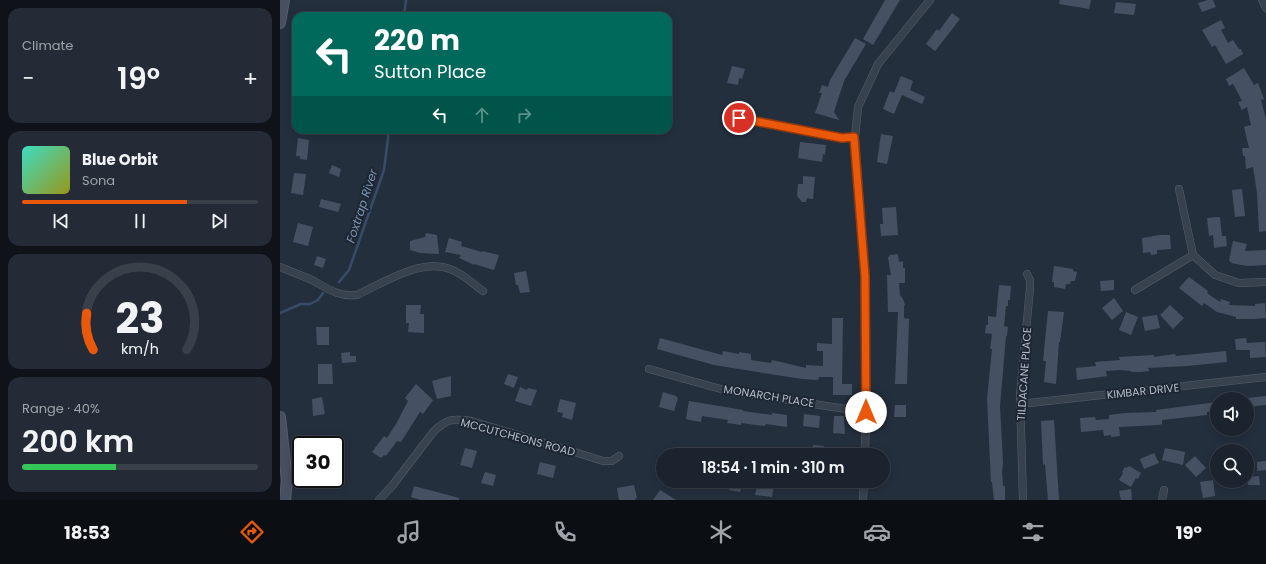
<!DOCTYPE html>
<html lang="en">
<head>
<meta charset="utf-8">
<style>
  :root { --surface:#1b232e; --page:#242b36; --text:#f1f3f6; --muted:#a0a4aa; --line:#39404a; --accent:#ea580c }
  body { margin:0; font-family:Poppins,sans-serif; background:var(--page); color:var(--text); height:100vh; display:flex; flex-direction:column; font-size:15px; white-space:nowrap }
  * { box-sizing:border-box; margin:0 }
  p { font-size:13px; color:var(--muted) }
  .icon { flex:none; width:22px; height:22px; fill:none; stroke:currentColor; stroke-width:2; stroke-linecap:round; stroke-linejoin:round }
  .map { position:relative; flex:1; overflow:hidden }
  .sheet { display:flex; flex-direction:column; gap:8px; padding:8px; background:#0f1319; width:280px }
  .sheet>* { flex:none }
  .guide { position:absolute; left:12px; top:12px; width:380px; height:122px; border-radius:12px; box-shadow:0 2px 10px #0003,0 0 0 1px var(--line); background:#00695c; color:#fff; overflow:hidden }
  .fabs { position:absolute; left:930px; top:392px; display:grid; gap:8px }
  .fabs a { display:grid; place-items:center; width:44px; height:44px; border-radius:50%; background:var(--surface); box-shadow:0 2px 10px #0003,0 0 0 1px var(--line); font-size:20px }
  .speed { position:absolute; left:12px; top:436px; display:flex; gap:8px; font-size:20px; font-weight:700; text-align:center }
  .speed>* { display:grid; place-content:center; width:52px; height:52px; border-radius:50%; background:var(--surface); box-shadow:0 2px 10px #0003,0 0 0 1px var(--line); line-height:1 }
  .speed .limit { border:2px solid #111; border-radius:6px; background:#fff; color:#111 }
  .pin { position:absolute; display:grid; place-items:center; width:34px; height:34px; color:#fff; margin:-17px; border:2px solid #fff; border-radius:50%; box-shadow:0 1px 4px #0007 }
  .me { position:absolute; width:44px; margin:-22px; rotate:0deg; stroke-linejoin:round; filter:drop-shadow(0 0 3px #0008) }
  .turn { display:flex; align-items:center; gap:14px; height:84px; padding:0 16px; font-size:18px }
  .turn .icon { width:52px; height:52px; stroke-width:2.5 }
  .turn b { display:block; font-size:28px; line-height:34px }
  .lanes { display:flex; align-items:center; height:38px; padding:0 16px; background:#0003; justify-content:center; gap:20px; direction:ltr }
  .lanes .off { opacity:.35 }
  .big { font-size:30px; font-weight:600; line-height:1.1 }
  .sheet .tile { flex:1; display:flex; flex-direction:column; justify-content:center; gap:6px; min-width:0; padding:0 14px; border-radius:12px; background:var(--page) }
  .sheet .dial { align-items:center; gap:0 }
  .dial svg { height:104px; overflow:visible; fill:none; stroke:var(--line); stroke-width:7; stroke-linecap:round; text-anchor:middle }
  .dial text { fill:var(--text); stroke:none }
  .song { display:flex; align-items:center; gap:12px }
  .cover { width:48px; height:48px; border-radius:6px; background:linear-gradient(135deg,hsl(170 70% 55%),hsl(60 70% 35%)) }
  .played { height:4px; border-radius:2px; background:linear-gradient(90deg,var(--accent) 70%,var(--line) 70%) }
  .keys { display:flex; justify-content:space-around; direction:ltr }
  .heat { display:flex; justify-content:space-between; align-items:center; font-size:22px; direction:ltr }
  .charge { height:6px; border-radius:3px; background:linear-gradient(90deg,#34c759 40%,var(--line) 0) }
  .trip { position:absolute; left:376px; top:448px; width:234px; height:40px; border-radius:20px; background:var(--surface); box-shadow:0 2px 10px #0003,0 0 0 1px var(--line); font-weight:600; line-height:40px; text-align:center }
  .tab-bar { display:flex; height:64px; justify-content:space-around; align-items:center; background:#0b0e12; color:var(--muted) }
  .tab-bar .icon { width:28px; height:28px }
  .tab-bar .active { color:var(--accent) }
  .tab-bar b { font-size:18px; color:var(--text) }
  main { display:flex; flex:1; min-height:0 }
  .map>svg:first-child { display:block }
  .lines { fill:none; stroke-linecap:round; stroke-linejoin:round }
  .stream { stroke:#394c67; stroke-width:2.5 }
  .building { fill:#455162 }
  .minor-casing { stroke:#565f6c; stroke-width:8 }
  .secondary-casing { stroke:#565f6c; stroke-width:12 }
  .minor { stroke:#38414e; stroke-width:7 }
  .secondary { stroke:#465061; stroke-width:10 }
  .route-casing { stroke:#983908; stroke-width:10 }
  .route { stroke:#ea580c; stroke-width:7 }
  .labels { text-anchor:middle; stroke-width:4; stroke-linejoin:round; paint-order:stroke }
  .street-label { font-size:11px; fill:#b4bcc9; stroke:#1d2633 }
  .water-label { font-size:12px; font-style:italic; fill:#7c92b1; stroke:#1d2633 }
</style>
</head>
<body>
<main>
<section class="sheet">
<div class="tile"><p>Climate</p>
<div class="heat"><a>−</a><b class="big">19°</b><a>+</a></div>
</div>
<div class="tile">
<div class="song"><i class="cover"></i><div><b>Blue Orbit</b><p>Sona</p></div></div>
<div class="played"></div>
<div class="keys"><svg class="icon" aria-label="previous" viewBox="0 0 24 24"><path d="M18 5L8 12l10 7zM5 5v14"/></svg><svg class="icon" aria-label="pause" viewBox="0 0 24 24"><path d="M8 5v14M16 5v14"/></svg><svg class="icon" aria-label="next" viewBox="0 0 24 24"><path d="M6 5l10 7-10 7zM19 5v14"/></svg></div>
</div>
<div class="tile dial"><svg viewBox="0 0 100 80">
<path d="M14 69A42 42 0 1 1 86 69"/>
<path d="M14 69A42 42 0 0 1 9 41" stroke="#ea580c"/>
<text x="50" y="56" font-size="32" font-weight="700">23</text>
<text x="50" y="72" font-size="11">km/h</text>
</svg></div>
<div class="tile"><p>Range · 40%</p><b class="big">200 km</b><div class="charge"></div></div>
</section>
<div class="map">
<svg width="986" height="500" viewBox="0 0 986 500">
  <rect width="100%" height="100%" fill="#242f3e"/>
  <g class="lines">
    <!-- stream -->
    <g class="stream">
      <path d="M 124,16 L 126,0"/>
      <path d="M 59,282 L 69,270 L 104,170 L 109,130"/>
      <path d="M 0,313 L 21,304 L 30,304 L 38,300 L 43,293"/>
    </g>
  </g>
  <!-- building -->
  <g class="building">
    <path d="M 605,0 L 620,0 L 593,45 L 583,39 Z"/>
    <path d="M 780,0 L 811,0 L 809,9 L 779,4 Z"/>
    <path d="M 928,0 L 933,0 L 936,7 L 922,12 L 918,3 Z"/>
    <path d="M 836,2 L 856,4 L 854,15 L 834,13 Z"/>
    <path d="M 672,13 L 680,19 L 655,51 L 646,44 L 657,29 L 659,31 Z"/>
    <path d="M 941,20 L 945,28 L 941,30 L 948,43 L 953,40 L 959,49 L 961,49 L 963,54 L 946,64 L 935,45 L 932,47 L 922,30 Z"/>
    <path d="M 575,38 L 586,44 L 564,81 L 554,112 L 559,120 L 535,113 L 542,93 L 539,93 L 542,85 L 548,87 L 550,80 Z"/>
    <path d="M 452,66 L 465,69 L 462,79 L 459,78 L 458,85 L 447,83 Z"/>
    <path d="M 964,68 L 974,85 L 978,83 L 984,99 L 981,100 L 986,119 L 986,231 L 979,232 L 977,193 L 973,167 L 966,169 L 965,156 L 963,156 L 962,148 L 969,148 L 964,127 L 971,125 L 967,107 L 962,110 L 958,102 L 962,101 L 957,91 L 953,84 L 949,86 L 946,79 Z"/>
    <path d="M 621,76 L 633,81 L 630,90 L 645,97 L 642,104 L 622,95 L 614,114 L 603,109 L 610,91 L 614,93 Z"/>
    <path d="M 601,134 L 613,136 L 607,164 L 597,162 Z"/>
    <path d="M 18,138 L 29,140 L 27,160 L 20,159 L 20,156 L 16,156 Z"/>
    <path d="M 520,142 L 546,145 L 545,155 L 543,154 L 542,162 L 518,158 Z"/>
    <path d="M 52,165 L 61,169 L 59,177 L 49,173 Z"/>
    <path d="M 14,173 L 26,174 L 23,195 L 11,193 Z"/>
    <path d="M 523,176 L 535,177 L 533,199 L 527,198 L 526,202 L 522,202 L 517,196 L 518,184 L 523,184 Z"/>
    <path d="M 962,189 L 965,216 L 955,217 L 952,190 Z"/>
    <path d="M 41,199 L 61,204 L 58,212 L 39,207 Z"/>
    <path d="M 616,207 L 618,235 L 601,236 L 600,224 L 603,224 L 602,208 Z"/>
    <path d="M 939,217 L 940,218 L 942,236 L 946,236 L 947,246 L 934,248 L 933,235 L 929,236 L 927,218 Z"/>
    <path d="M 18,223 L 33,227 L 28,246 L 13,242 Z"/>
    <path d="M 146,233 L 157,235 L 159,254 L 140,253 L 130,250 L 130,241 L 145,237 Z"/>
    <path d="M 880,235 L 890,235 L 891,249 L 877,250 L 877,254 L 871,255 L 870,252 L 863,253 L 862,238 Z"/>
    <path d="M 169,238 L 182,242 L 181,246 L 202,252 L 202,251 L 219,255 L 214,270 L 194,264 L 194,265 L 179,258 L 181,255 L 165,252 Z"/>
    <path d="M 953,241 L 967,244 L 965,251 L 986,250 L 986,265 L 967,266 L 951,263 L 952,262 L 949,261 Z"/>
    <path d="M 618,254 L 619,262 L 623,261 L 623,268 L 625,268 L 625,283 L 619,283 L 620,295 L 623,299 L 625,305 L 624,306 L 624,318 L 629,319 L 627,384 L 615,384 L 618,312 L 608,312 L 607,275 L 611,275 L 608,258 L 610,255 Z"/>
    <path d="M 37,256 L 46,259 L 43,268 L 34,265 Z"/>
    <path d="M 774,266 L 793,269 L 793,271 L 797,272 L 795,281 L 791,281 L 790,284 L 786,284 L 785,289 L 774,287 L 774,282 L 772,282 Z"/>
    <path d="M 246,271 L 250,292 L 240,293 L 238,285 L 236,285 L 234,273 Z"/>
    <path d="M 909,277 L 928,291 L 927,293 L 940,302 L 941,299 L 950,302 L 949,305 L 975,306 L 975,304 L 985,303 L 986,318 L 974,319 L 956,319 L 956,317 L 937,312 L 924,303 L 922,306 L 899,288 Z"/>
    <path d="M 834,280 L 834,290 L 821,291 L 820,281 Z"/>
    <path d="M 719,285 L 731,286 L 730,300 L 728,300 L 728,306 L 726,306 L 724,326 L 728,327 L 727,336 L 726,336 L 720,406 L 723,463 L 722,472 L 723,486 L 725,486 L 725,500 L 714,500 L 712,482 L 711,482 L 707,399 L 712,349 L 710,349 L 712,334 L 705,333 L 706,325 L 708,325 L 708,316 L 716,317 Z"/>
    <path d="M 834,298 L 843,311 L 832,320 L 822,308 Z"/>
    <path d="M 126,305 L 141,305 L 140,314 L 144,314 L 144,333 L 128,332 L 129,323 L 126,323 Z"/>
    <path d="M 890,305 L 904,318 L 893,329 L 880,315 Z"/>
    <path d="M 768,311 L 784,312 L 780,342 L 779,342 L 776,384 L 764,382 L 766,361 L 763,361 Z"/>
    <path d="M 846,312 L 858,317 L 851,335 L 839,330 Z"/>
    <path d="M 877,315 L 880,328 L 865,331 L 862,317 Z"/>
    <path d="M 552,318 L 563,318 L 562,384 L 572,384 L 572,395 L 553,395 L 553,377 L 539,377 L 538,380 L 522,379 L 490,374 L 434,365 L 377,349 L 380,338 L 442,355 L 443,351 L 459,354 L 459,352 L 471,354 L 471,360 L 491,363 L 492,360 L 526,368 L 526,365 L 543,366 L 543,351 L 537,351 L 537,343 L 552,344 Z"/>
    <path d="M 36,327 L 49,327 L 49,345 L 37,345 Z"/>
    <path d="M 966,338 L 967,343 L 985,342 L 986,357 L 970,358 L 970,350 L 956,350 L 955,339 Z"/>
    <path d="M 946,351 L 947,362 L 907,366 L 868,368 L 869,371 L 861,372 L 851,372 L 851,371 L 840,370 L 826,371 L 827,376 L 797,380 L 796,368 L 816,366 L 815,362 L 840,360 L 839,357 L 874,355 L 874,357 L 895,354 L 896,356 Z"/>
    <path d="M 70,352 L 70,356 L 76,356 L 76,362 L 62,363 L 61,353 Z"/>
    <path d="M 38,364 L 52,364 L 53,384 L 38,384 Z"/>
    <path d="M 228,374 L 238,377 L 234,388 L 224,384 Z"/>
    <path d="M 171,376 L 171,396 L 157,399 L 152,381 Z"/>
    <path d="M 136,384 L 153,400 L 143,414 L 140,412 L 121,442 L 117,441 L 106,456 L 104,455 L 101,458 L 92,452 L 104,436 L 107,438 L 116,424 L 128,401 L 125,398 Z"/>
    <path d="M 240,387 L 247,390 L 248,388 L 257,390 L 251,406 L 235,401 Z"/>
    <path d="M 383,392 L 396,396 L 398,398 L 394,411 L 379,407 Z"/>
    <path d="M 986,396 L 986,405 L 967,407 L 967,398 Z"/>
    <path d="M 42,397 L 45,414 L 33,416 L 32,399 Z"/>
    <path d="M 280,399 L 296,403 L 292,420 L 282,417 L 283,413 L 277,412 Z"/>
    <path d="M 409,401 L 463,410 L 463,411 L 492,415 L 492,413 L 507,415 L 507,427 L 486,424 L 485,426 L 461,423 L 461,425 L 447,423 L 448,420 L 422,416 L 421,422 L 410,420 L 406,419 Z"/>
    <path d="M 937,402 L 937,411 L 927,412 L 927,415 L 882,420 L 882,424 L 879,425 L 839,427 L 840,436 L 831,437 L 831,435 L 824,436 L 823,430 L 801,432 L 800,418 L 815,417 L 816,420 L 829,419 L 829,415 L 845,413 L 876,412 L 876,410 Z"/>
    <path d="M 615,405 L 626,405 L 626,417 L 614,417 Z"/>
    <path d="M 524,414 L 540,416 L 539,428 L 523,426 Z"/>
    <path d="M 554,416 L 564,416 L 565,434 L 553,433 Z"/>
    <path d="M 774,420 L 779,500 L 768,500 L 765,464 L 763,465 L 761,421 Z"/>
    <path d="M 533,445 L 544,446 L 543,454 L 532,452 Z"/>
    <path d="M 185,448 L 197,451 L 192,468 L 180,465 Z"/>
    <path d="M 885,448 L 905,452 L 903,465 L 882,460 Z"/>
    <path d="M 874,453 L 879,463 L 864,469 L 860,459 Z"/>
    <path d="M 915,456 L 926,468 L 916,477 L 905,465 Z"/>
    <path d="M 986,461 L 986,470 L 977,471 L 977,462 Z"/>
    <path d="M 260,462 L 276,466 L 273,478 L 257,474 Z"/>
    <path d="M 849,466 L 861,473 L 858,479 L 856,478 L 851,487 L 839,480 L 843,473 L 842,472 L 845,467 L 847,468 Z"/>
    <path d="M 205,472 L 216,475 L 213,486 L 201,483 Z"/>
    <path d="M 979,476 L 980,485 L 968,485 L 967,477 Z"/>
    <path d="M 933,480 L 935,496 L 923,498 L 920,482 Z"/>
    <path d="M 478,482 L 494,484 L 492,497 L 475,495 Z"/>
    <path d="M 450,483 L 462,486 L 460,492 L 449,490 Z"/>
    <path d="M 354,485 L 357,498 L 355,498 L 356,500 L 339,500 L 337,488 Z"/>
    <path d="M 134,486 L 179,498 L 179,500 L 141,500 L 131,497 Z"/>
    <path d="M 851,489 L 852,500 L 841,500 L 839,491 Z"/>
    <path d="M 380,490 L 396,500 L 373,500 Z"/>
  </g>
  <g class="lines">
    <!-- minor casing -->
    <g class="minor-casing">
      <g id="minor">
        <path d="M 982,0 L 986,8"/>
        <path d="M 459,118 L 523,130 L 562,138 L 575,137"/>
        <path d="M 899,189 L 913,255 L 935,275 L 959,283 L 986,282"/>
        <path d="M 0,267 C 10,271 20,275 30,279 C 47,288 57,297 77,295 C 103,283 141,258 170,269 C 182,273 192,283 203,291"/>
        <path d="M 855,290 L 913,255"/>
        <path d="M 369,369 L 448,391 L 586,412"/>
        <path d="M 740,404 L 986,377"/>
        <path d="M 585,455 L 586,412 L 585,276 L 575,137 L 578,107 L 598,64 L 650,0"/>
        <path d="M 99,500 L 112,486 L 154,431 C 167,419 173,418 191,421 L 282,448 L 323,461 L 332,461 L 339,456"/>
        <path d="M 583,500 L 584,481"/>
        <path d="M 743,500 L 740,396 L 750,288 L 750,280 L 747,274"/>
        <path d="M 882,500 L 884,490"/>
      </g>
    </g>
    <!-- secondary casing -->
    <g class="secondary-casing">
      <g id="secondary">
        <path d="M 0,23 L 4,0"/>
        <path d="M 0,417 L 7,480 L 5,500"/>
      </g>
    </g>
    <!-- minor -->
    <use href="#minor" class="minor"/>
    <!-- secondary -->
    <use href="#secondary" class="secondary"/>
  </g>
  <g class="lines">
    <!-- route casing -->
    <g class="route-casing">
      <path id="route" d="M 459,118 L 562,138 L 574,137 L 585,276 L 586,412"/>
    </g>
    <!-- route -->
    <use href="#route" class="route"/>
  </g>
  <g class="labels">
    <!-- street labels -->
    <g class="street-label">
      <text transform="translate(744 374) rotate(-86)" y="4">TILDACANE PLACE</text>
      <text transform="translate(863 391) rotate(-6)" y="4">KIMBAR DRIVE</text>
      <text transform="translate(489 396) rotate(9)" y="4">MONARCH PLACE</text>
      <text transform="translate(238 437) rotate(15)" y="4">MCCUTCHEONS ROAD</text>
    </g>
    <!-- water labels -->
    <g class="water-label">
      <text transform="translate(82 206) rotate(-72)" y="4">Foxtrap River</text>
    </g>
  </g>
</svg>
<div class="fabs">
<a><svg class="icon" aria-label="sound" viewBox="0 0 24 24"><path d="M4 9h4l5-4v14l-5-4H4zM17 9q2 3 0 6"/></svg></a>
<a><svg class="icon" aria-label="search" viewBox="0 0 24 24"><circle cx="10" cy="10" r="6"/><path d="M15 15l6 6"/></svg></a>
</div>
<div class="speed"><div class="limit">30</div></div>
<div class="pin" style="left:459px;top:118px;background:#d93025"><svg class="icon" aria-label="arrive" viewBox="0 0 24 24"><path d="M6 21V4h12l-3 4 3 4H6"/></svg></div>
<svg class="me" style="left:586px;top:412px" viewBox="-20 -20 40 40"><circle r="19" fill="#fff"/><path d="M0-13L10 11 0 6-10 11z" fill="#ea580c"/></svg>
<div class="trip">18:54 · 1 min · 310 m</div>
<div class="guide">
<div class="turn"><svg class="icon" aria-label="left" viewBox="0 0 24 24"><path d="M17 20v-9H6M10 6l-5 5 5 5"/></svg><div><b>220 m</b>Sutton Place</div></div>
<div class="lanes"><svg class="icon" aria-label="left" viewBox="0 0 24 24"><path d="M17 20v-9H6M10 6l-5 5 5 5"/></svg><svg class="icon off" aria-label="ahead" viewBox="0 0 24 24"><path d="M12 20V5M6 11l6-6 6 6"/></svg><svg class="icon off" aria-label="right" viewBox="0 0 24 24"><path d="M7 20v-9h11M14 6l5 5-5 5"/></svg></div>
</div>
</div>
</main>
<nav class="tab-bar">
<b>18:53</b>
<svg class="icon active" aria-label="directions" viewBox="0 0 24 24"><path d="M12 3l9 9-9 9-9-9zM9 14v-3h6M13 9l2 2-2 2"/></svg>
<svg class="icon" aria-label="music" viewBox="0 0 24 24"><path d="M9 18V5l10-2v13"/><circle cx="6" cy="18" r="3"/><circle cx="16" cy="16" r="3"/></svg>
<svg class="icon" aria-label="phone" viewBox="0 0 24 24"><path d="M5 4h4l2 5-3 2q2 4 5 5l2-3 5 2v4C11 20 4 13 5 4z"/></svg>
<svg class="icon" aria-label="climate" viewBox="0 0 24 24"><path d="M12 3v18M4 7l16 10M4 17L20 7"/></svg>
<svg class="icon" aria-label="car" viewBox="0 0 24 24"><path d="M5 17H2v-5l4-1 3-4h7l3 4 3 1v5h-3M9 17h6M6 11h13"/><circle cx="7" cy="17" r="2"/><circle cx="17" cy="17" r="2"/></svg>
<svg class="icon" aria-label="filters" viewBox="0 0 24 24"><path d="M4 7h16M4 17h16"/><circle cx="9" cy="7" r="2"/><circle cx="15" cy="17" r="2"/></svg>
<b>19°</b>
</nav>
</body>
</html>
